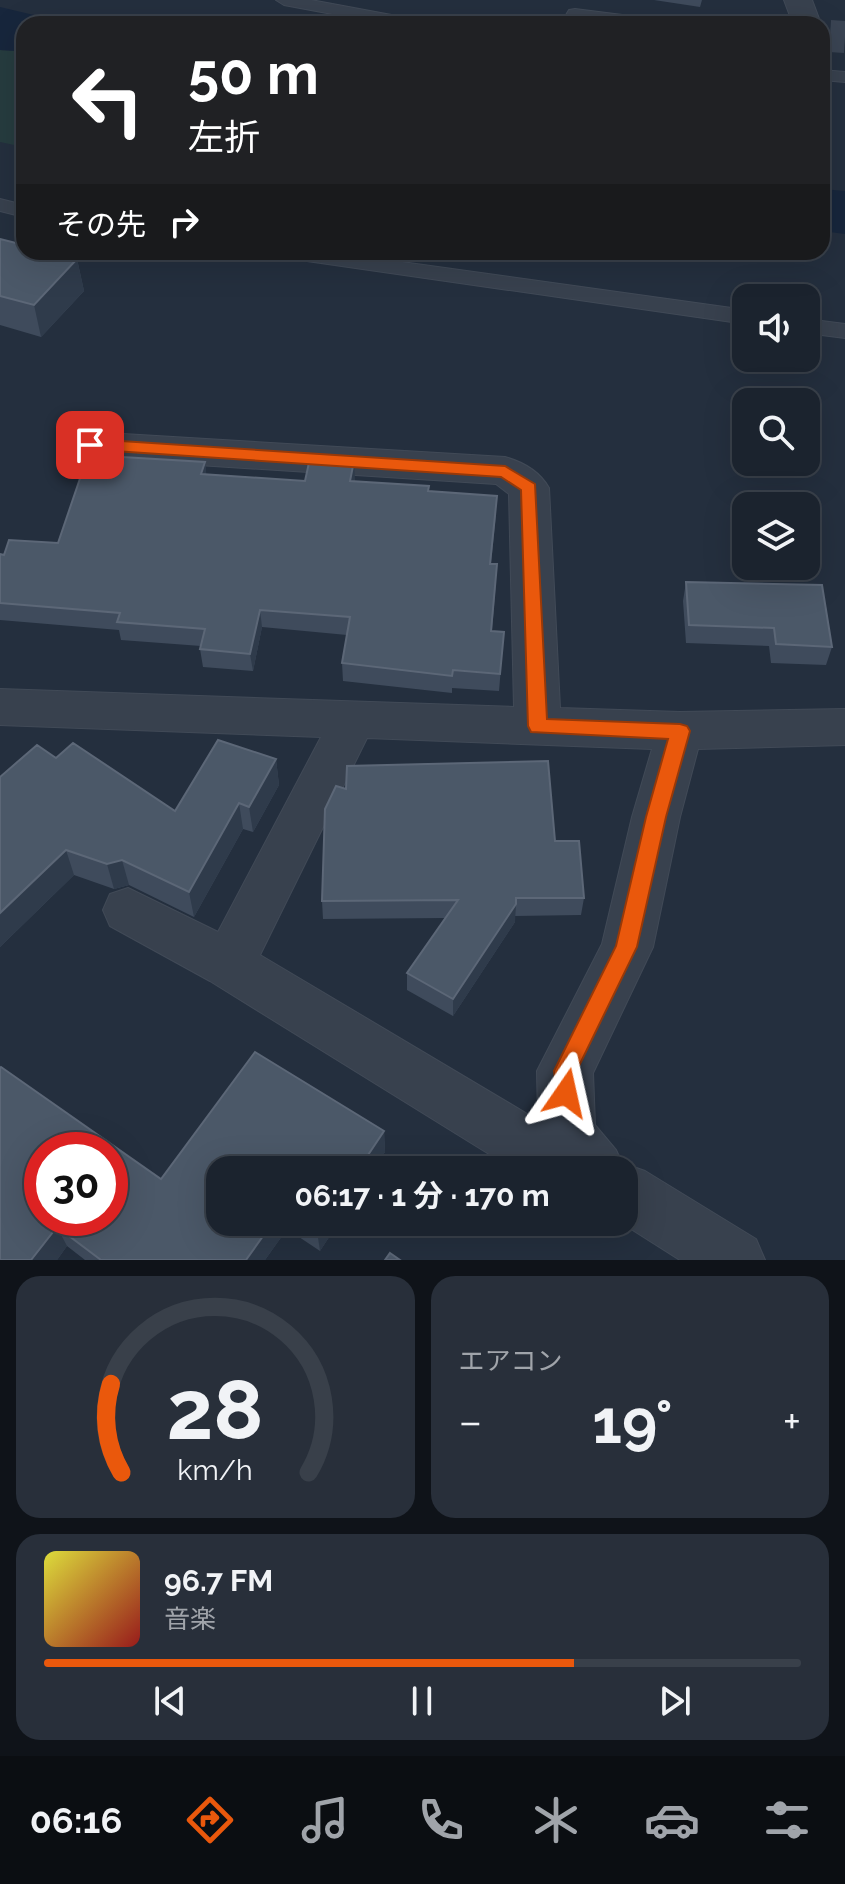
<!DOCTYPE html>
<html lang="ja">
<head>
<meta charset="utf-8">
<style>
  :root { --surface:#1b232e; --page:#282f3a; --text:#f1f3f6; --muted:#a0a4aa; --line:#39404a; --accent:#ea580c }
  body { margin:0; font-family:Raleway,"Noto Sans JP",sans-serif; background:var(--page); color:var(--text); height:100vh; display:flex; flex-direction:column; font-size:30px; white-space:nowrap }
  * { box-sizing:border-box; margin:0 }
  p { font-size:26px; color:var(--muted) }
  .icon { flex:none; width:44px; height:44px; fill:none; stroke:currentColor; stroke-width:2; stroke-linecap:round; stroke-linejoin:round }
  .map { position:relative; height:1260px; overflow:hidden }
  .side { display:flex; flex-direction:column; gap:16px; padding:16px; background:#0f1319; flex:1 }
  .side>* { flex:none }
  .hud { position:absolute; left:16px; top:16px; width:814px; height:244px; border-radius:24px; box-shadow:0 8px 32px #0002,0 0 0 2px var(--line); background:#202124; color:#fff; overflow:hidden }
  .tools { position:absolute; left:732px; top:284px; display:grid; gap:16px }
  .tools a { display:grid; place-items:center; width:88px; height:88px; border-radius:16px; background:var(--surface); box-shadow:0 8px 32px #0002,0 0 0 2px var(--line); font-size:40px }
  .speed { position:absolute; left:24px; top:1132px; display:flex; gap:16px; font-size:40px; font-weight:700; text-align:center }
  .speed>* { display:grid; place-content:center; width:104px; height:104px; border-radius:50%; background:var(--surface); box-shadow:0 8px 32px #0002,0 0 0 2px var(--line); line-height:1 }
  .speed .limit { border:12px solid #d22; background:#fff; color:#111 }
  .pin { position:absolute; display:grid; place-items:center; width:68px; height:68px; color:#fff; margin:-34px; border-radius:16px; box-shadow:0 4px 12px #0006 }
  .me { position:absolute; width:88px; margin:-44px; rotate:11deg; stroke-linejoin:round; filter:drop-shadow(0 0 6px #0008) }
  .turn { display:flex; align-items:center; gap:28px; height:168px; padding:0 40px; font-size:36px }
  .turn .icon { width:104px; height:104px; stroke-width:2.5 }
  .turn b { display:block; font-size:56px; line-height:68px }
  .then { display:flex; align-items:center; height:76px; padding:0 40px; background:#0003; gap:16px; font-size:30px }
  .big { font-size:60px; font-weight:700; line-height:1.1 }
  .side .widget { flex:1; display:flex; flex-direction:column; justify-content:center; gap:12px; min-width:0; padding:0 28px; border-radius:24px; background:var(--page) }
  .side .dial { align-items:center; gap:0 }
  .dial svg { height:208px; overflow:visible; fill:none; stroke:var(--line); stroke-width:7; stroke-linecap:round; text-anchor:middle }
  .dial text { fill:var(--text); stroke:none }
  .song { display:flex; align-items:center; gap:24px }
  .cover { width:96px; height:96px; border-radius:12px; background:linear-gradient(135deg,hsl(60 70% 55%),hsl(0 70% 35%)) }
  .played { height:8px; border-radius:4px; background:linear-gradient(90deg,var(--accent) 70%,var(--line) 70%) }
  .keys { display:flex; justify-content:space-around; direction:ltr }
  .heat { display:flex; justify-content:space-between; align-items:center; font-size:44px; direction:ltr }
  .side .tiles { flex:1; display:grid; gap:16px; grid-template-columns:1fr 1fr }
  .widget:last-child { grid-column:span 2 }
  .trip { position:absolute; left:206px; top:1156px; width:432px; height:80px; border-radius:24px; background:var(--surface); box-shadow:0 8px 32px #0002,0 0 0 2px var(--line); font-weight:700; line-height:80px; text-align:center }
  .menu { display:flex; height:128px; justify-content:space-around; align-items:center; background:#0b0e12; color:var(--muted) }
  .menu .icon { width:56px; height:56px }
  .menu .active { color:var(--accent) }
  .menu b { font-size:36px; color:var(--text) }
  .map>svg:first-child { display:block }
  .green { fill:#263c3f }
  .water { fill:#17263c }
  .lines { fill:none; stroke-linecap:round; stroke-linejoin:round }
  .minor-tunnel { stroke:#3a4453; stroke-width:32; stroke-dasharray:32 16; stroke-linecap:butt }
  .service-casing { stroke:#414a57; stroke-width:2 }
  .minor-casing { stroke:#414a57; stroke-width:2 }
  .service { fill:#38414e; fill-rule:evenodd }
  .minor { fill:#38414e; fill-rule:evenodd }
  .wall { fill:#3f4b5c; fill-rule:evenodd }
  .shaded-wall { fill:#2f3b4b }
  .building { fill:#4b5868; stroke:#5c6777; stroke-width:2; fill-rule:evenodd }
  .route { fill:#ea580c; stroke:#983908; stroke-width:2 }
</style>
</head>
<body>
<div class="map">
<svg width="845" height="1260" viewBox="0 0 845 1260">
  <rect width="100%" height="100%" fill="#242f3e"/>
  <!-- green -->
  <path class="green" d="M 0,50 L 17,51 L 24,56 L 24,147 L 0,142 Z"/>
  <!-- water -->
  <g class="water">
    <path d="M 0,7 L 72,24 L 24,24 L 24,56 L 17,51 L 0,50 Z"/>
    <path d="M 822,189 L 845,191 L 845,234 L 822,231 Z"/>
  </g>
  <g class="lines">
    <!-- minor-tunnel -->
    <path class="minor-tunnel" d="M 830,36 L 845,37"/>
    <!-- service casing -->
    <g class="service-casing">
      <g id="service">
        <path d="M 276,0 L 311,0 L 413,19 L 422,24 L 386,24 L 284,5 Z"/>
        <path d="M 575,9 L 654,19 L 663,24 L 565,24 L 563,20 L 569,10 Z"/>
        <path d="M 822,70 L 845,72 L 845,82 L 822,80 Z"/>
        <path d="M 0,199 L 24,205 L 24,217 L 0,211 Z"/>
        <path d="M 276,252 L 330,252 L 746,310 L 746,324 L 286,258 Z"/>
        <path d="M 806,319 L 845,324 L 845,338 L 806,333 Z"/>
      </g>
    </g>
    <!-- minor casing -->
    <g class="minor-casing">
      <g id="minor">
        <path d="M 784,0 L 812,0 L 821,24 L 793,24 Z"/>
        <path d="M 90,432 L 505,457 C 523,462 540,472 549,488 L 560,708 L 680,712 L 845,709 L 845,745 L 698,749 L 680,817 L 653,947 L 593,1073 L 595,1125 L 616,1150 L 622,1163 L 645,1171 L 756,1239 L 765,1260 L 680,1260 L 620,1222 L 624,1222 L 624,1170 L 559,1170 L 556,1167 L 518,1170 L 510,1167 L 210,981 L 110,926 L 103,910 L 110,894 L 128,888 L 218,932 L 321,737 L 0,725 L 0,689 L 514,707 L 509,494 L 496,484 L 90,458 L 76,454 L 70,445 L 76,436 ZM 367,738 L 652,749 L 632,817 L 602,944 L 537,1071 L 538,1117 L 534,1118 L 260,955 Z"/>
      </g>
    </g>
    <!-- service -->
    <use href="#service" class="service"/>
    <!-- minor -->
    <use href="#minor" class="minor"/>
  </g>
  <!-- wall -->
  <g class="wall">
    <path d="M 654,0 L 702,0 L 700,7 Z"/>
    <path d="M 0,239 L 77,259 L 84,291 L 41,337 L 0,325 Z"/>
    <path d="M 205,462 L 206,474 L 305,481 L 355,479 L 354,481 L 429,491 L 496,514 L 491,564 L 496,582 L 492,631 L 504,632 L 499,691 L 452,688 L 452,693 L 343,681 L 342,663 L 347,635 L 262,627 L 253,671 L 203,667 L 200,649 L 201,646 L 121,640 L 119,630 L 0,620 L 0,554 L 4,555 L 58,543 Z"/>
    <path d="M 686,582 L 832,647 L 826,665 L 771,663 L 769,646 L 686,643 L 683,601 Z"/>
    <path d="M 56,758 L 175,811 L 276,759 L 279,785 L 253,832 L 243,829 L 194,917 L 129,885 L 114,889 L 74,875 L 0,947 L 0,777 Z"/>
    <path d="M 555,841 L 584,898 L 581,915 L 515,916 L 515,922 L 453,1016 L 407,990 L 407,973 L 445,918 L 323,919 L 322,901 Z"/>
    <path d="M 255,1052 L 384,1131 L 385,1152 L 373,1170 L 220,1170 L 220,1222 L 339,1222 L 320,1251 L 287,1229 L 265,1260 L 85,1260 L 67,1246 L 57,1260 L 0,1260 L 0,1068 L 1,1067 L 161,1179 ZM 42,1150 L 110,1150 L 110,1218 L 42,1218 Z"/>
  </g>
  <!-- shaded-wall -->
  <g class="shaded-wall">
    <path d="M 77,259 L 84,291 L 41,337 L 34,305 Z"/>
    <path d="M 354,461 L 355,479 L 351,499 L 350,481 Z"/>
    <path d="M 205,462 L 207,480 L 201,474 Z"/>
    <path d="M 260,610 L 262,627 L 253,671 L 250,654 Z"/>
    <path d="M 276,759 L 279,785 L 253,832 L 249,807 Z"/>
    <path d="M 239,803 L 243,829 L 194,917 L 189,892 Z"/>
    <path d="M 66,850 L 74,875 L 0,947 L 0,913 Z"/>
    <path d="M 122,860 L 129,885 L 114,889 L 107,864 Z"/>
    <path d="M 516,904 L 515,922 L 453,1016 L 453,999 Z"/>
    <path d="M 384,1131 L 385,1152 L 373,1170 L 358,1170 Z"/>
    <path d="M 273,1222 L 285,1222 L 287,1229 L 265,1260 L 246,1260 Z"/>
    <path d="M 323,1222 L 339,1222 L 320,1251 L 317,1231 Z"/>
    <path d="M 57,1227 L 67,1246 L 57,1260 L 31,1260 Z"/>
  </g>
  <!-- building -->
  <g class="building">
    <path d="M 0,239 L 24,245 L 24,252 L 50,252 L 77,259 L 34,305 L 0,296 Z"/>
    <path d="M 88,455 L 205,462 L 201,474 L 305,481 L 310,458 L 354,461 L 350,481 L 429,486 L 428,491 L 497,496 L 490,564 L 497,564 L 491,631 L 504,632 L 500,674 L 453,670 L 452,676 L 342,663 L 350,617 L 260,610 L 250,654 L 200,649 L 205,629 L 117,622 L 120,613 L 0,603 L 0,554 L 4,555 L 9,540 L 58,543 Z"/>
    <path d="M 686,582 L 822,585 L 832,647 L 776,644 L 774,628 L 689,625 Z"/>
    <path d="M 218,740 L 276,759 L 249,807 L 239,803 L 189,892 L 122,860 L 107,864 L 66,850 L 0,913 L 0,777 L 37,745 L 56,758 L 73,743 L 175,811 Z"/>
    <path d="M 548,761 L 555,841 L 579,841 L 584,898 L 516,898 L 516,904 L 453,999 L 407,973 L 458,900 L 322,901 L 325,809 L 336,786 L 346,789 L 347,766 Z"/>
    <path d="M 255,1052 L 384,1131 L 358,1170 L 220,1170 L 220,1222 L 273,1222 L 246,1260 L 101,1260 L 57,1227 L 31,1260 L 0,1260 L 0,1068 L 1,1067 L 161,1179 ZM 42,1150 L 110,1150 L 110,1218 L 42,1218 Z"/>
    <path d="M 303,1222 L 323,1222 L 317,1231 Z"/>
    <path d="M 390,1253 L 400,1260 L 385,1260 Z"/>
  </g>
  <!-- route -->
  <path class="route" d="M 90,439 L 505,466 L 535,484 L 547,719 L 680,724 L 687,726 L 690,731 L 666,817 L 637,947 L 576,1072 L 577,1093 L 574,1101 L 566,1104 L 558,1101 L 554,1071 L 616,946 L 646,817 L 668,739 L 531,732 L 528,726 L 521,490 L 501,477 L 84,449 L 84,441 Z"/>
</svg>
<div class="tools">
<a><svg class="icon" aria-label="sound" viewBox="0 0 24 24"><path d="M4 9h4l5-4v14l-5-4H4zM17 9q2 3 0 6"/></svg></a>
<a><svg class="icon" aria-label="search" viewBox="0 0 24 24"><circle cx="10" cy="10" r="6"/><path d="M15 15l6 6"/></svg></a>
<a><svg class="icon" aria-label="layers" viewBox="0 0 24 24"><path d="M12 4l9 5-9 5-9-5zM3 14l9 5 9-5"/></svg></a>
</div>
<div class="speed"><div class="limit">30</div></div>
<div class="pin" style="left:90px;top:445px;background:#d93025"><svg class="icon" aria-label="arrive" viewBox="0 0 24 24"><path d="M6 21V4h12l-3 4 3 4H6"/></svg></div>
<svg class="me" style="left:566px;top:1093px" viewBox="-20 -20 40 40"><path d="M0-17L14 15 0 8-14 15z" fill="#ea580c" stroke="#fff" stroke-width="4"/></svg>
<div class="trip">06:17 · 1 分 · 170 m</div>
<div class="hud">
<div class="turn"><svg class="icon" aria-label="left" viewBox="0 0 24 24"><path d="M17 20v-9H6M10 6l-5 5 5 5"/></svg><div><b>50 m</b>左折</div></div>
<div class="then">その先<svg class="icon" aria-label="right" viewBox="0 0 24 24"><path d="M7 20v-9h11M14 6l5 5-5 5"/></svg></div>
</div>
</div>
<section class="side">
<div class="tiles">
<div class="widget dial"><svg viewBox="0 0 100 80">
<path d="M14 69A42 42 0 1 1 86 69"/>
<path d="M14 69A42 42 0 0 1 10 35" stroke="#ea580c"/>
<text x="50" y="56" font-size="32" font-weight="700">28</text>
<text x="50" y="72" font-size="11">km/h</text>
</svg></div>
<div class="widget"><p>エアコン</p>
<div class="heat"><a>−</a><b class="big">19°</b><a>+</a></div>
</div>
<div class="widget">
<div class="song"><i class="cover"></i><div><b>96.7 FM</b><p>音楽</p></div></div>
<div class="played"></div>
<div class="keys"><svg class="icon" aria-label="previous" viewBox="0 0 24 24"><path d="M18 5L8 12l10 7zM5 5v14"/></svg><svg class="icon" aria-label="pause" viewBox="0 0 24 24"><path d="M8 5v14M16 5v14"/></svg><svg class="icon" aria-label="next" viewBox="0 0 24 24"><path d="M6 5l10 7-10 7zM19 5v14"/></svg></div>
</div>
</div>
</section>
<nav class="menu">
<b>06:16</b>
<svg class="icon active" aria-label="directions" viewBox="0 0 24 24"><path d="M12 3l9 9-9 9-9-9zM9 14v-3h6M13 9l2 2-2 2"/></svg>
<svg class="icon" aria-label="music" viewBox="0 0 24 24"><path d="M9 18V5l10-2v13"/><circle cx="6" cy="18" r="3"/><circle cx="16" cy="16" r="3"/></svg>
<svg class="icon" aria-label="phone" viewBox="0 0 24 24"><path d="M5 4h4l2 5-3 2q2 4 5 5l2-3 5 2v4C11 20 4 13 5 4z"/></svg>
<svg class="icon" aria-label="climate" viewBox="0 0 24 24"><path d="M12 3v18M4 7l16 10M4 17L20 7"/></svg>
<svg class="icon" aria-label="car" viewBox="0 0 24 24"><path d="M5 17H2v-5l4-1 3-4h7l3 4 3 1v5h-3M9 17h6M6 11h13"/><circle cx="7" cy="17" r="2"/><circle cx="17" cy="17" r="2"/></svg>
<svg class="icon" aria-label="filters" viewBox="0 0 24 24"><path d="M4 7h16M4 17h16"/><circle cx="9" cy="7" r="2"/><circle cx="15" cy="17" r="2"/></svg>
</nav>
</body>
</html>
